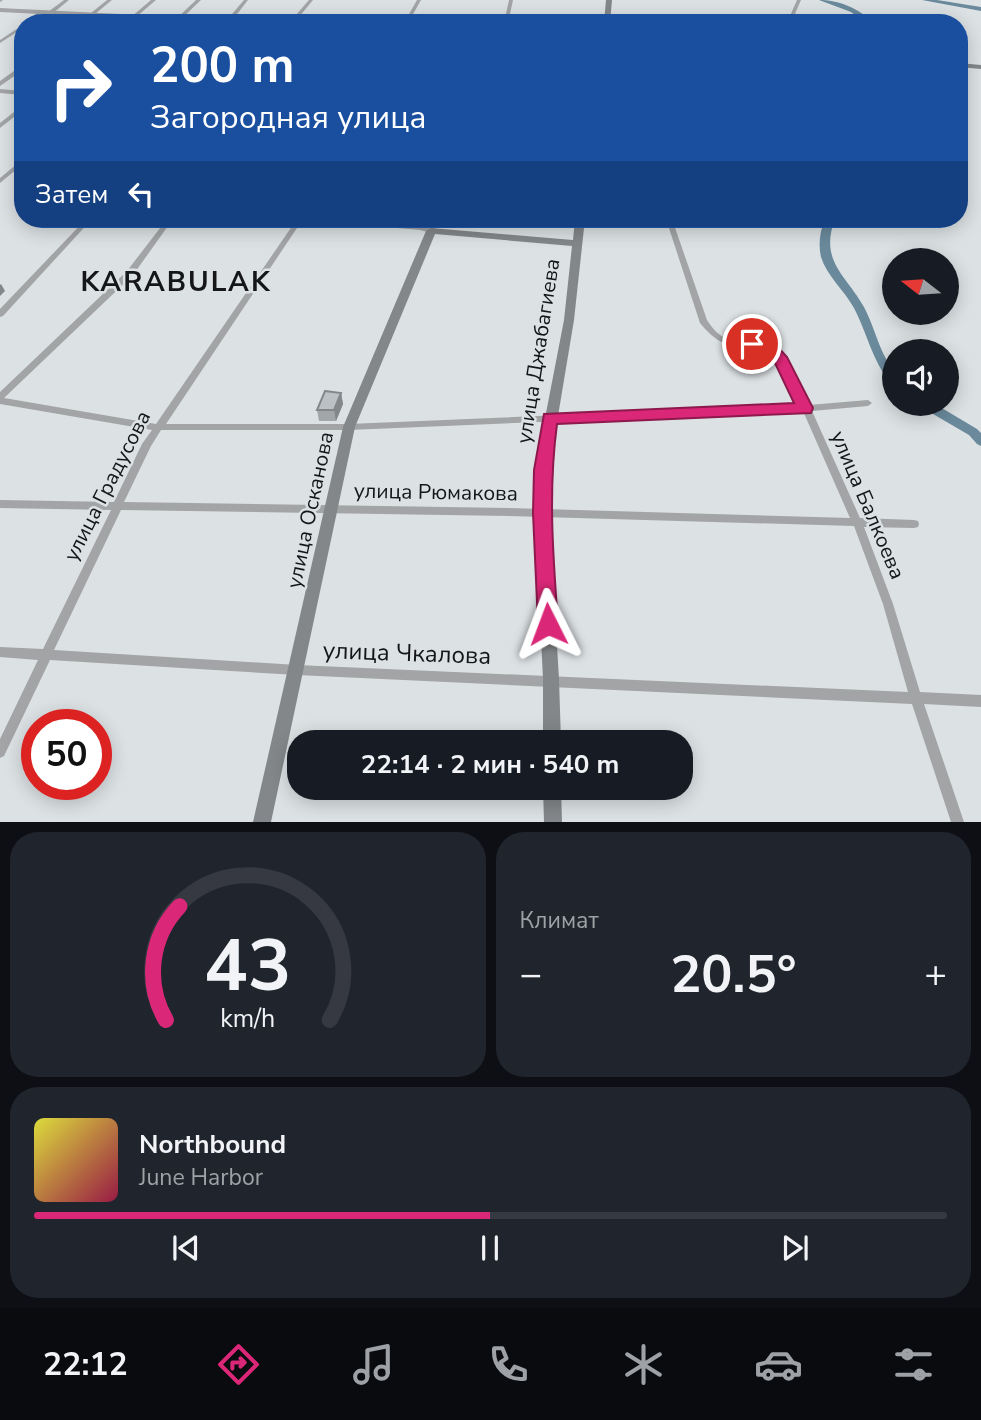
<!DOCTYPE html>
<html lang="ru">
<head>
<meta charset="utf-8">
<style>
  :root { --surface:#171b24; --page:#20242c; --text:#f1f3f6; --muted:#9ea1a6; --line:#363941; --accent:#db2777 }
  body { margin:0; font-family:"Nunito Sans",sans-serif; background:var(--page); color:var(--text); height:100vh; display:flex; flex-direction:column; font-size:26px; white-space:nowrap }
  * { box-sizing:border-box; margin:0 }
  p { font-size:23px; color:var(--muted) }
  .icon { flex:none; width:38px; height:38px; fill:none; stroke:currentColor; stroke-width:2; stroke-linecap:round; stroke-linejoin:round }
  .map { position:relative; height:822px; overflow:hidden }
  .details { display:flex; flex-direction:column; gap:10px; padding:10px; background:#0d0f14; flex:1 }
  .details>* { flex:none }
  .top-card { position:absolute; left:14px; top:14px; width:954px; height:214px; border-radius:28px; box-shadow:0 4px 18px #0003; background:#1a4fa0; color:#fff; overflow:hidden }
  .needle { width:46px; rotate:287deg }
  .buttons { position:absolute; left:882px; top:248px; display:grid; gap:14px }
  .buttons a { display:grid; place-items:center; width:77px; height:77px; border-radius:50%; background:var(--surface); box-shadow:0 4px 18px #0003; font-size:35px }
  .speed { position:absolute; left:21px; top:709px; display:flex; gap:14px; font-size:35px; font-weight:700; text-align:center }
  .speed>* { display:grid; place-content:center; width:91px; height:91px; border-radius:50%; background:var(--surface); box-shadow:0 4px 18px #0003; line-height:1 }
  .speed .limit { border:10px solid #d22; background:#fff; color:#111 }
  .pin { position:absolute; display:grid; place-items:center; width:60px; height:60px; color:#fff; margin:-30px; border:4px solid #fff; border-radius:50%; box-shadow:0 2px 7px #0007 }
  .me { position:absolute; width:77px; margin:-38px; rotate:357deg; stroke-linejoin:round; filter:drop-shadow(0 0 5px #0008) }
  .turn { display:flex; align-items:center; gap:24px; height:147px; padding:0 21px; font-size:32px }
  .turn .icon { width:91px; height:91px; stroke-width:2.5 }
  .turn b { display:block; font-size:49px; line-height:60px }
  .then { display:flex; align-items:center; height:66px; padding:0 21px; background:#0003; gap:14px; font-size:26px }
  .big { font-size:52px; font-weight:700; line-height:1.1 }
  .details .tile { flex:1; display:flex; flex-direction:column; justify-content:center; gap:10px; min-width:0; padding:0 24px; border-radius:28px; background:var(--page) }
  .details .dial { align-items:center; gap:0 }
  .dial svg { height:182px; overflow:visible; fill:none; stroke:var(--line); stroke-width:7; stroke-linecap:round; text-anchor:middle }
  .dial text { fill:var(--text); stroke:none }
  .song { display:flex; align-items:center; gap:21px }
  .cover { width:84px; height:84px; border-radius:10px; background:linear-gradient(135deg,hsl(60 70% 55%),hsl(340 70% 35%)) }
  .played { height:7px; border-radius:4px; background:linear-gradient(90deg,var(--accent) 50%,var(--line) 50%) }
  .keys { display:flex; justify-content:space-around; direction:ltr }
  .heat { display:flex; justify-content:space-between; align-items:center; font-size:38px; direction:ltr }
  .details .tiles { flex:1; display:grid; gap:10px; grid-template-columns:1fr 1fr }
  .tile:last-child { grid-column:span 2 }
  .trip { position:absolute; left:287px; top:730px; width:406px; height:70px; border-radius:28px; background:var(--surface); box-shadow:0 4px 18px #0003; font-weight:700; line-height:70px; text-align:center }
  .menu { display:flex; height:112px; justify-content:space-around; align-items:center; background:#090b0e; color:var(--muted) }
  .menu .icon { width:49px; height:49px }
  .menu .on { color:var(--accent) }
  .menu b { font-size:32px; color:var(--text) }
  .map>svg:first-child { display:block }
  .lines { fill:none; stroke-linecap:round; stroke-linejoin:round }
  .river { fill:#6a8a9c; fill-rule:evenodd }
  .minor { fill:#a2a4a5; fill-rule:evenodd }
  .tertiary { fill:#a2a4a5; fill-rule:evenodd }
  .secondary { fill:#848789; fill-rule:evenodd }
  .wall { fill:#a2a6a9 }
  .shaded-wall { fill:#84878a }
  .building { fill:#bcc1c5; stroke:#84878a; stroke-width:2 }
  .route { fill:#db2777; stroke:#8e194d; stroke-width:2 }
  .labels { text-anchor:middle; stroke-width:5; stroke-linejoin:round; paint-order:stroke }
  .street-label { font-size:21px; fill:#141617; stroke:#dce1e4 }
  .near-street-label { font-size:24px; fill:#141617; stroke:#dce1e4 }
  .district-label { font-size:28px; font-weight:bold; letter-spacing:2px; fill:#141617; stroke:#dce1e4 }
</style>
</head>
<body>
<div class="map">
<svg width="981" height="822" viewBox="0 0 981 822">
  <rect width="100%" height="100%" fill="#dce1e4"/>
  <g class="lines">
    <!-- river -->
    <g class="river">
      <path d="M 819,0 C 838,0 860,8 872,23 L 865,23 L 851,12 Z"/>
      <path d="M 922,0 L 937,0 L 981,7 L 981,11 Z"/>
      <path d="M 825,219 L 835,219 C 819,261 846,275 864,307 C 872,322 876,338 883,353 C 889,365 894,369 894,383 L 890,382 C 872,360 867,333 854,308 C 844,290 827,276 821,257 C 818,244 820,231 825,219 Z"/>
      <path d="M 919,404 L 935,404 L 977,429 L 981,433 L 981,446 L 977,444 L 969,435 L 921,407 Z"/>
    </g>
    <!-- minor -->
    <g class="minor">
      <path d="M 0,0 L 3,0 L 0,2 Z"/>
      <path d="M 64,0 L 69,0 L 52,14 L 48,14 L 48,12 Z"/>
      <path d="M 107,0 L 112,0 L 84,23 L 79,23 Z"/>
      <path d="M 151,0 L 156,0 L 129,23 L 124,23 Z"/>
      <path d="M 196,0 L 201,0 L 177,23 L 172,23 Z"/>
      <path d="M 244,0 L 248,0 L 231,22 L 227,22 L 227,20 Z"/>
      <path d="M 309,0 L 313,0 L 294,23 L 289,23 Z"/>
      <path d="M 417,0 L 421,0 L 408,23 L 404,23 Z"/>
      <path d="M 509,0 L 513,0 L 508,23 L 504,23 Z"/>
      <path d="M 797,0 L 801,0 L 791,23 L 787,23 Z"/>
      <path d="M 39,11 L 43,12 L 30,23 L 25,23 Z"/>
      <path d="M 23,25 L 23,28 L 0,43 L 0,40 Z"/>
      <path d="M 21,66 L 23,66 L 23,70 L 0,86 L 0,81 Z"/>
      <path d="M 0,89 L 23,91 L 23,95 L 0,93 Z"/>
      <path d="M 23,105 L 23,110 L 0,128 L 0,123 Z"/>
      <path d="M 23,159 L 23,164 L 0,183 L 0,178 Z"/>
      <path d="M 86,219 L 92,219 L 3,316 L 0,317 L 0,309 Z"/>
      <path d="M 167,219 L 173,219 L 133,275 L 4,398 L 156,424 L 297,219 L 303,219 L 166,424 L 349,424 L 800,405 C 793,388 785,364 769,352 C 763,348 755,347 748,347 C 724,346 715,341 700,323 L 666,219 L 672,219 L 707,320 C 712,328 718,335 727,339 C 742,345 760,338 775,349 C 790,359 801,388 809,405 L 868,400 L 872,403 L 868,406 L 812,411 L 860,518 L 914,520 L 918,521 L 919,524 L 918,527 L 914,528 L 864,527 L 893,604 L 920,692 L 981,695 L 981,707 L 924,704 L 964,822 L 951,822 L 912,704 L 297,675 L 50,660 L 4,756 L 0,758 L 0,739 L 38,660 L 0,657 L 0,647 L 43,649 L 111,510 L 0,508 L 0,500 L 114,502 L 142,444 L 152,430 L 0,404 L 0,392 L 127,271 ZM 803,411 L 850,518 L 509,508 L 124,502 L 151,446 L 161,430 L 349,430 ZM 121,510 L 509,516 L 854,526 L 883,604 L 908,692 L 297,665 L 54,650 Z"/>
      <path d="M 315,219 L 338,219 L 420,226 L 429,228 L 432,219 L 438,219 L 434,231 L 431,233 L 420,230 L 318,221 Z"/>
    </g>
    <!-- tertiary -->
    <path class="tertiary" d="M 0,8 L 262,21 L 265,23 L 223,23 L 0,12 Z"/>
    <!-- secondary -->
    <g class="secondary">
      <path d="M 606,0 L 612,0 L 610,23 L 604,23 Z"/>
      <path d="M 959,63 L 981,65 L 981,69 L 959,67 Z"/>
      <path d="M 575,219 L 585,219 L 574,320 L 549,470 L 549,513 L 559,679 L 561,742 L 543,742 L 543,679 L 535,513 L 535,470 L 564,320 L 572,246 L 435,234 L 355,427 L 271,822 L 253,822 L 343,427 L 426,231 L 431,228 L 573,240 Z"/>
      <path d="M 543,788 L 561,788 L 562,822 L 544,822 Z"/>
    </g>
  </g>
  <!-- wall -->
  <path class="wall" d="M 341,393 L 343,404 L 336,421 L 319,421 L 317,410 Z"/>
  <!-- shaded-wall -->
  <g class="shaded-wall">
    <path d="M 1,284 L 5,291 L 0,296 L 0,285 Z"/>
    <path d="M 341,393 L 343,404 L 336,421 L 334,410 Z"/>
  </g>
  <!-- building -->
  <path class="building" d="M 325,391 L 341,393 L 334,410 L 317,410 Z"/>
  <!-- route -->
  <path class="route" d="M 752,339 L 776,345 L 787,357 L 813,408 L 811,413 L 557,424 C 548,491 553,556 558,624 L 555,630 L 548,633 L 541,630 L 538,624 L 533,513 L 534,470 L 544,414 L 794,403 L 775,363 L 766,352 L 747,347 L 744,344 L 747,340 Z"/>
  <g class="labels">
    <!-- street labels -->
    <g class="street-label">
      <text transform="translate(538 351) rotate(-81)" y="7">улица Джабагиева</text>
      <text transform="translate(107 486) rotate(-63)" y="7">улица Градусова</text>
      <text transform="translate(436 492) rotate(1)" y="7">улица Рюмакова</text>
      <text transform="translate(868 505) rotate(67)" y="7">улица Балкоева</text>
      <text transform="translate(310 510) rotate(-78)" y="7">улица Осканова</text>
    </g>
    <!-- near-street labels -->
    <g class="near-street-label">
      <text transform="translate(407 653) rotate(2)" y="8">улица Чкалова</text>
    </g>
    <!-- district labels -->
    <g class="district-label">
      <text x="176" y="291">KARABULAK</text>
    </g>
  </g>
</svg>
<div class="buttons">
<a><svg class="needle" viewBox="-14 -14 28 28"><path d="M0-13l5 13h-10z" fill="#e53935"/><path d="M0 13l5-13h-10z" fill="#9ea1a6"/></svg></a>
<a><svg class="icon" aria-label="sound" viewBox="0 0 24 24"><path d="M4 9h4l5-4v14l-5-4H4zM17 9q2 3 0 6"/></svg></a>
</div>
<div class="speed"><div class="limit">50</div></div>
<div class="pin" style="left:752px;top:344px;background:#d93025"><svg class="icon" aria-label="arrive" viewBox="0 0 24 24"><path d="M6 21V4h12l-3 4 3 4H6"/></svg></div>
<svg class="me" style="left:548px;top:624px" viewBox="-20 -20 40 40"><path d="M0-17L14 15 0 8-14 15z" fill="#db2777" stroke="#fff" stroke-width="4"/></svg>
<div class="trip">22:14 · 2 мин · 540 m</div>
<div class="top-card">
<div class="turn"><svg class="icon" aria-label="right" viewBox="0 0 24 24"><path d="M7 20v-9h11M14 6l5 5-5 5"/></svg><div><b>200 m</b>Загородная улица</div></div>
<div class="then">Затем<svg class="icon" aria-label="left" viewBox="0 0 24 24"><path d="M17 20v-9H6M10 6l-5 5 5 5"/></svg></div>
</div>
</div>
<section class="details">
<div class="tiles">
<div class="tile dial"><svg viewBox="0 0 100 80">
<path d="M14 69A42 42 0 1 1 86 69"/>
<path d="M14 69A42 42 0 0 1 20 19" stroke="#db2777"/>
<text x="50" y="56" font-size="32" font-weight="700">43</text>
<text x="50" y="72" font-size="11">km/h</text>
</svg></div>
<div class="tile"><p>Климат</p>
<div class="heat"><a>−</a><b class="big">20.5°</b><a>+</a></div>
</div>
<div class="tile">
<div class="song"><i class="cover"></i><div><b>Northbound</b><p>June Harbor</p></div></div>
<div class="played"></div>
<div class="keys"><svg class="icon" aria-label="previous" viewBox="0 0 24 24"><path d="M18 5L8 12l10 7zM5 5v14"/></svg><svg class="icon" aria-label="pause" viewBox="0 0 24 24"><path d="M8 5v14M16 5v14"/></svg><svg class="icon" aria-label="next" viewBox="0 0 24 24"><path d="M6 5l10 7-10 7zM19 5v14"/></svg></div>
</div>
</div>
</section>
<nav class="menu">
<b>22:12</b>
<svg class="icon on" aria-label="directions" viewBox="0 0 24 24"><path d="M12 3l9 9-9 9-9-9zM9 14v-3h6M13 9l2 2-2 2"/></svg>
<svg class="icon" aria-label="music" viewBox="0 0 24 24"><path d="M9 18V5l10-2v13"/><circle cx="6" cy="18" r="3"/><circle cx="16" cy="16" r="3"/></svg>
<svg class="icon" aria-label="phone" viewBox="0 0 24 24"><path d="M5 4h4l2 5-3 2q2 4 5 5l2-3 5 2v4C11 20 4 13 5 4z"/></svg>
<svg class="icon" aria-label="climate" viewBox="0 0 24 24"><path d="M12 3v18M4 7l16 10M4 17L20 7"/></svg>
<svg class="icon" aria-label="car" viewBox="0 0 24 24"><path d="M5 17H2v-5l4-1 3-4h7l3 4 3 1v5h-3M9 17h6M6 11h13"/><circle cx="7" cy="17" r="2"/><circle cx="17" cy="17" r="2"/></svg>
<svg class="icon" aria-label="filters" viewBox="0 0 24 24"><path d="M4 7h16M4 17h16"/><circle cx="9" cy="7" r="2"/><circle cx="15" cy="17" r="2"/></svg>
</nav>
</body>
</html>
